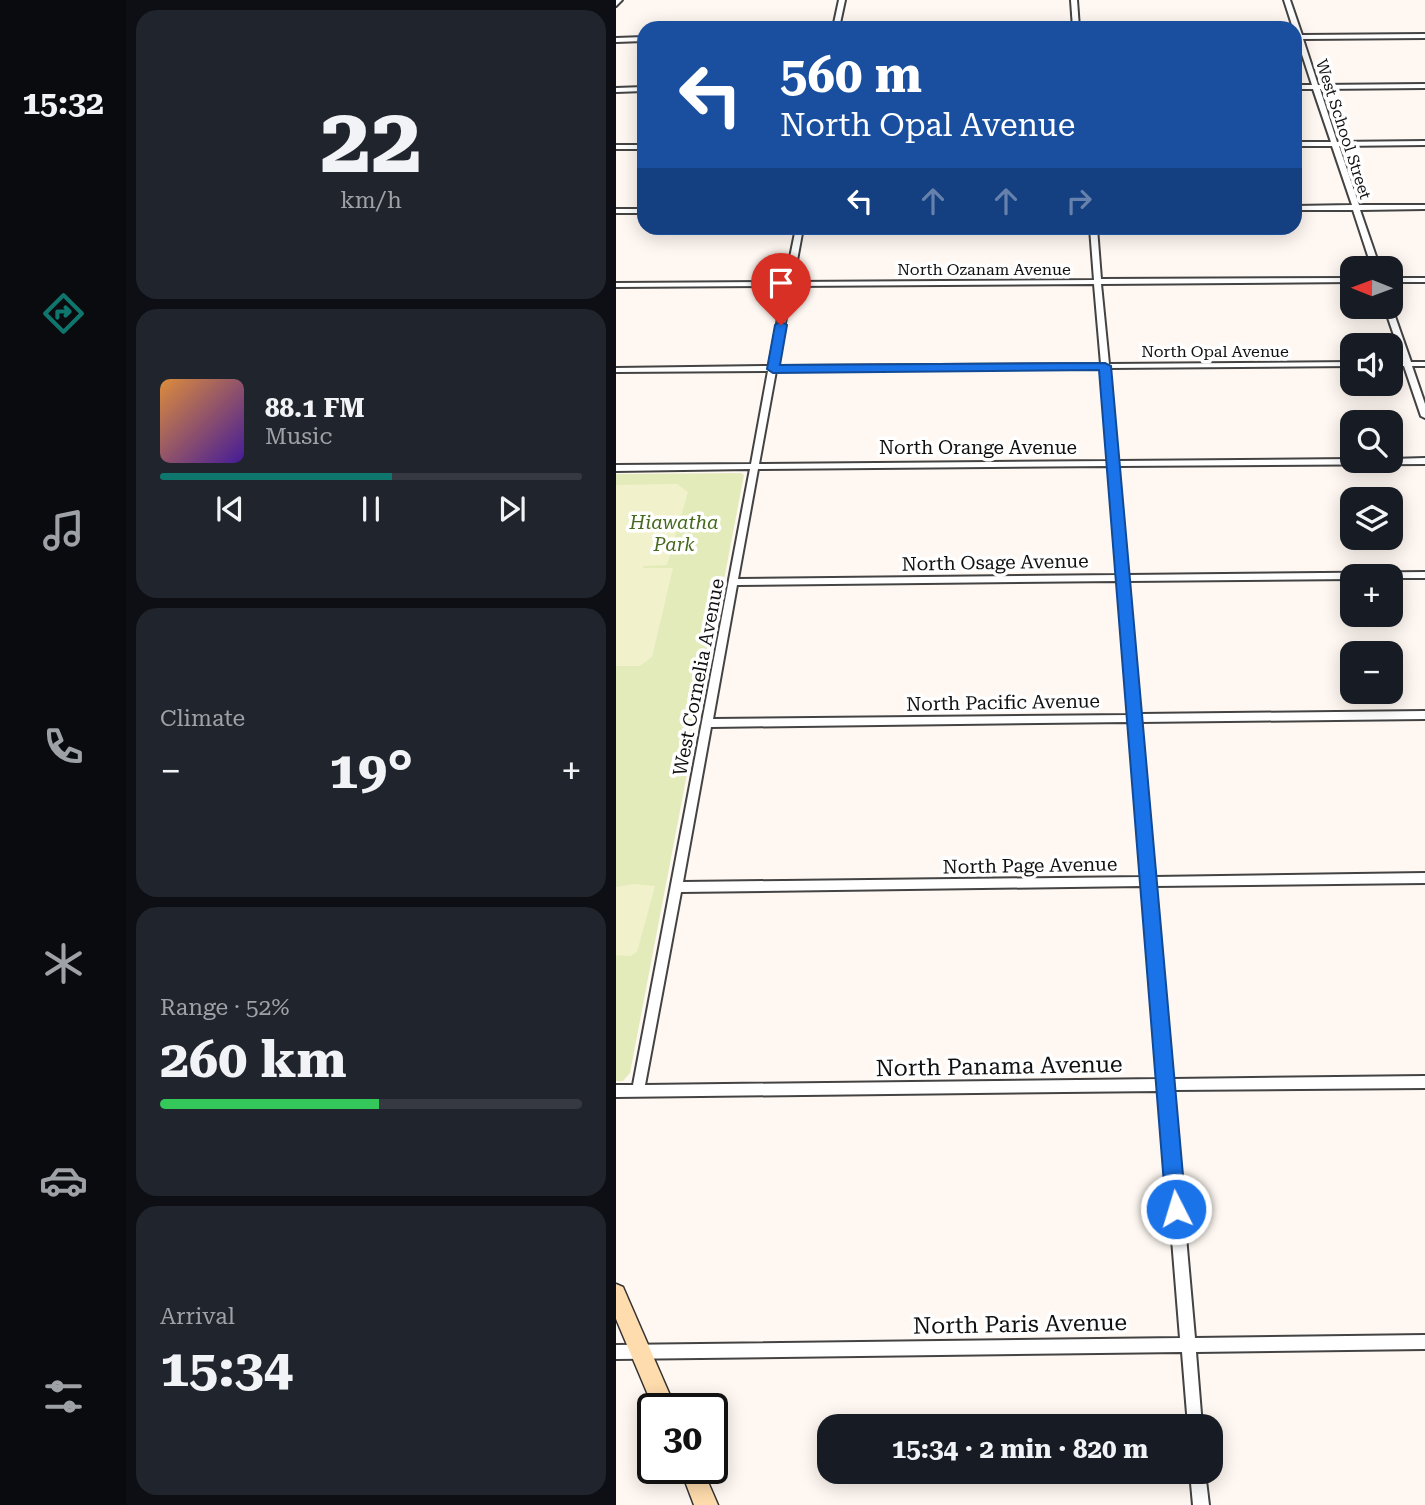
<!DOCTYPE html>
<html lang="en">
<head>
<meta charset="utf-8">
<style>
  :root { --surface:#171b24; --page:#20242c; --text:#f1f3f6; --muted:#9ea1a6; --line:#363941; --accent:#0f766e }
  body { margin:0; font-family:"Roboto Serif",serif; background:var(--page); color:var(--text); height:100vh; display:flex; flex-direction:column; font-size:26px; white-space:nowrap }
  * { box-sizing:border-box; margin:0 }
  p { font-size:23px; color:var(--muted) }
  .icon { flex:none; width:38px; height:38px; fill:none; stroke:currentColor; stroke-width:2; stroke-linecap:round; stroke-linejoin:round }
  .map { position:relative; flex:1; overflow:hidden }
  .drawer { display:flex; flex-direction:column; gap:10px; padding:10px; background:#0d0f14; width:490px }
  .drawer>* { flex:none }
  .hud { position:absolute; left:21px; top:21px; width:665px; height:214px; border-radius:21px; box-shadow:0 4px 18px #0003; background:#1a4fa0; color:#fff; overflow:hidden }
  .needle { width:46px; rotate:271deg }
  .buttons { position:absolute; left:724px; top:256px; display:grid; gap:14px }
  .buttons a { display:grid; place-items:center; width:63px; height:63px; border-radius:14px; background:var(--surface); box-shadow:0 4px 18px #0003; font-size:35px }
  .speed { position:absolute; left:21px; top:1393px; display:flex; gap:14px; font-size:35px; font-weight:700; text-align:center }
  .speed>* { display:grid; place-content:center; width:91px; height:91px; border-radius:50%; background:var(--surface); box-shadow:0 4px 18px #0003; line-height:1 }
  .speed .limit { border:4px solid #111; border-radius:10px; background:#fff; color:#111 }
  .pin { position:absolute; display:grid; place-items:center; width:60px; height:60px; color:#fff; margin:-72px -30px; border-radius:50% 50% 50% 0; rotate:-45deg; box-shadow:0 0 7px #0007 }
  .pin .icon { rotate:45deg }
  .me { position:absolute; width:77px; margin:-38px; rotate:355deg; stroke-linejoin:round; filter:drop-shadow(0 0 5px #0008) }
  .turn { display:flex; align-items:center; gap:24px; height:147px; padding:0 28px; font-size:32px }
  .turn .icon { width:91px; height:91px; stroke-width:2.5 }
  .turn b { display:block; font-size:49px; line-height:60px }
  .lanes { display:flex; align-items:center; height:66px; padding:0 28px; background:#0003; justify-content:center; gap:35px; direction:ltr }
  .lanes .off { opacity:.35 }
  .big { font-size:52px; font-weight:700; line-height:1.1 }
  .drawer .widget { flex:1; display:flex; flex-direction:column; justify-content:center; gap:10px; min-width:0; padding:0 24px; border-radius:21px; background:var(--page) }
  .drawer .dial { align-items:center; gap:0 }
  .dial b { font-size:91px; line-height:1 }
  .song { display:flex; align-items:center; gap:21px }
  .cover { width:84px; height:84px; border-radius:10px; background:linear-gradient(135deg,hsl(30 70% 55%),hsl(260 70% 35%)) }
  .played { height:7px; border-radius:4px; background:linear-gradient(90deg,var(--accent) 55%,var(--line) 55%) }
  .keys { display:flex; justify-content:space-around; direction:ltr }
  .heat { display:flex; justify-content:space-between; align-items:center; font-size:38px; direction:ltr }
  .charge { height:10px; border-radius:5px; background:linear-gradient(90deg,#34c759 52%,var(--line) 0) }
  .trip { position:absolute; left:201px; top:1414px; width:406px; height:70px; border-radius:21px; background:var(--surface); box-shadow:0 4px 18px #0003; font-weight:700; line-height:70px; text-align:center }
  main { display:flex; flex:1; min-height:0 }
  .dock { display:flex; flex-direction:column; width:126px; justify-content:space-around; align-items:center; background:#090b0e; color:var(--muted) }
  .dock .icon { width:49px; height:49px }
  .dock .active { color:var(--accent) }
  .dock b { font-size:32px; color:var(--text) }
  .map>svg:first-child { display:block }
  .green { fill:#e3ebba }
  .pitch { fill:#f1f2cc }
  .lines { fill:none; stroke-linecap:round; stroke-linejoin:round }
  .minor-casing { stroke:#434343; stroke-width:4 }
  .tertiary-casing { stroke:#434343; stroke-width:4 }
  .secondary-casing { stroke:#323232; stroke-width:3 }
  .minor { fill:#fff; fill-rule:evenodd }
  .tertiary { fill:#fff; fill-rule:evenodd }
  .secondary { fill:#ffdcad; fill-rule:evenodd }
  .route { fill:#1a73e8; stroke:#114b97; stroke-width:2 }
  .labels { text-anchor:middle; stroke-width:7; stroke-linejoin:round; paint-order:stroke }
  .far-street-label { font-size:16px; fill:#101010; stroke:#fff }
  .street-label { font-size:19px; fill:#101010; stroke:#fff }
  .park-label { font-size:19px; font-style:italic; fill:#456a1d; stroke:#fff }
  .near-street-label { font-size:23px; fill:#101010; stroke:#fff }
</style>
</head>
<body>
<main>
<nav class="dock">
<b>15:32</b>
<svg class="icon active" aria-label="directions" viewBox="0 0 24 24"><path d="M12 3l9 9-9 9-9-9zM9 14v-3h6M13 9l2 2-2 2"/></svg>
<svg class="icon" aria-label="music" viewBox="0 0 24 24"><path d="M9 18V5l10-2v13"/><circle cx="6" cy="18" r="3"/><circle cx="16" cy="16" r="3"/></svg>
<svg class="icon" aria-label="phone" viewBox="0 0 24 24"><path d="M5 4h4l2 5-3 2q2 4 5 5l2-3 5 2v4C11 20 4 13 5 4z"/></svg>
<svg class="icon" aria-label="climate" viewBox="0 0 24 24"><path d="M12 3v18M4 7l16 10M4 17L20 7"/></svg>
<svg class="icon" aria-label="car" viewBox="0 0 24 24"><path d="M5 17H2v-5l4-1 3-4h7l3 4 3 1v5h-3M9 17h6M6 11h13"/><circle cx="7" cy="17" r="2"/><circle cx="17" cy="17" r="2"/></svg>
<svg class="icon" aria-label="filters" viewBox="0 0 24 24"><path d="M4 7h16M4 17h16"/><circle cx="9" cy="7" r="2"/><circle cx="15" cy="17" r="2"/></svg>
</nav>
<section class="drawer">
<div class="widget dial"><b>22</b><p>km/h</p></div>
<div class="widget">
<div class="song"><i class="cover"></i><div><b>88.1 FM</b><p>Music</p></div></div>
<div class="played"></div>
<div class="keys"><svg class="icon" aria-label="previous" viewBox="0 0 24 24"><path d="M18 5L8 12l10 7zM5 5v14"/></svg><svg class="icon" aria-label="pause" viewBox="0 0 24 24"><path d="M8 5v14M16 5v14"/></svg><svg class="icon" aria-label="next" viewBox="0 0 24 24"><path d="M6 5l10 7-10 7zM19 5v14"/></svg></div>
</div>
<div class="widget"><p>Climate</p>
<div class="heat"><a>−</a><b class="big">19°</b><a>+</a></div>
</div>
<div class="widget"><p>Range · 52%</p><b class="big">260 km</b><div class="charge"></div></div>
<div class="widget"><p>Arrival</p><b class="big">15:34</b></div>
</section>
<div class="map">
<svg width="809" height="1505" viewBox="0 0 809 1505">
  <rect width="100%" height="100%" fill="#fff8f2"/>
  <!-- green -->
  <path class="green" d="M 125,473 L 128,475 L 14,1073 L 7,1081 L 0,1081 L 0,474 Z"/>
  <!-- pitch -->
  <g class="pitch">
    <path d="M 61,484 L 72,492 L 51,565 L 28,566 L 27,568 L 57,568 L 36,657 L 24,666 L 0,666 L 0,485 Z"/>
    <path d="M 18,884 L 39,886 L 21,952 L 15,956 L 0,955 L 0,887 Z"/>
  </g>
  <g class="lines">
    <!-- minor casing -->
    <g class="minor-casing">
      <g id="minor">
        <path d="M 223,0 L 229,0 L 223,28 L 217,28 Z"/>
        <path d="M 455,0 L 461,0 L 463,28 L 457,28 Z"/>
        <path d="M 668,0 L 674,0 L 686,35 L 809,34 L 809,38 L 687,39 L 702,85 L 809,84 L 809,88 L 704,89 L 721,142 L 809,141 L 809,145 L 723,146 L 743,205 L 809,205 L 809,209 L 744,210 L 764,268 L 756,268 L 737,210 L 679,210 L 679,206 L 736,205 L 716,146 L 679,146 L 679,142 L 715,142 L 697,89 L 679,89 L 679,85 L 696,85 L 681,39 L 679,39 L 679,28 L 677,28 Z"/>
        <path d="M 28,37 L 28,41 L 0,42 L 0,38 Z"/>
        <path d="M 28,87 L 28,91 L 0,92 L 0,88 Z"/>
        <rect x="0" y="145" width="28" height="4"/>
        <rect x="0" y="209" width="28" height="4"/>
        <path d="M 180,228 L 187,228 L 177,282 L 478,280 L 474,228 L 481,228 L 485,279 L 737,278 L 737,282 L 485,284 L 493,364 L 737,362 L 737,366 L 493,368 L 501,461 L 737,459 L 775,460 L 775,459 L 809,458 L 809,464 L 502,466 L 511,575 L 809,572 L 809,578 L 775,578 L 775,576 L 737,576 L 737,579 L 512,581 L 524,714 L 809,711 L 809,719 L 524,722 L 538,877 L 809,873 L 809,883 L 539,886 L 556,1079 L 809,1076 L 809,1088 L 557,1090 L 579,1338 L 809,1335 L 809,1349 L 580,1352 L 586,1426 L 572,1426 L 566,1352 L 0,1359 L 0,1345 L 564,1338 L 544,1091 L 0,1097 L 0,1085 L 17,1085 L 134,469 L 0,471 L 0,465 L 135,464 L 152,371 L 0,372 L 0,368 L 153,366 L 168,286 L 0,287 L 0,283 L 169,282 ZM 478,284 L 485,364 L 161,366 L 176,286 ZM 485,368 L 493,461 L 143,464 L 160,371 ZM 493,466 L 502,575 L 122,579 L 142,469 ZM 502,581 L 513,715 L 97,719 L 121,585 ZM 514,722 L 527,877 L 67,882 L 95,727 ZM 527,886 L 543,1079 L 29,1085 L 65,892 Z"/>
        <rect x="775" y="278" width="34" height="4"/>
        <path d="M 775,305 L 795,362 L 809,362 L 809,366 L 796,366 L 809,404 L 809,418 L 805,416 L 788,366 L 775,366 L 775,362 L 787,362 L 768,306 Z"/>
        <path d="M 574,1472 L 589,1472 L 593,1505 L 577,1505 Z"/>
      </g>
    </g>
    <!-- tertiary casing -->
    <g class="tertiary-casing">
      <path id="tertiary" d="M 0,0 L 6,0 L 0,6 Z"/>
    </g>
    <!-- secondary casing -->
    <g class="secondary-casing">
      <g id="secondary">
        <path d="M 0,1284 L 7,1287 L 60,1409 L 38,1409 L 0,1319 Z"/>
        <path d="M 64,1468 L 86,1468 L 102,1505 L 78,1505 Z"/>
      </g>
    </g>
    <!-- minor -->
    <use href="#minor" class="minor"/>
    <!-- tertiary -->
    <use href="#tertiary" class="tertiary"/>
    <!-- secondary -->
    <use href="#secondary" class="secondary"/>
  </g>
  <!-- route -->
  <path class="route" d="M 165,321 L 171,325 L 164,365 L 489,363 L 495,366 L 570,1209 L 567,1215 L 560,1218 L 553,1215 L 550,1209 L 483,370 L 157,373 L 151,369 L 159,325 Z"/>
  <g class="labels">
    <!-- far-street labels -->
    <g class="far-street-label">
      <text transform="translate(728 129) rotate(72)" y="6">West School Street</text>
      <text x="368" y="275">North Ozanam Avenue</text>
      <text x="599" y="357">North Opal Avenue</text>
    </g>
    <!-- street labels -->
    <g class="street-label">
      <text x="362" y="454">North Orange Avenue</text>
      <text transform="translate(379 562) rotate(-1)" y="7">North Osage Avenue</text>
      <text transform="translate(82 677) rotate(-79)" y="7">West Cornelia Avenue</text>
      <text transform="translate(387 702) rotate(-1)" y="7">North Pacific Avenue</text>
      <text transform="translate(414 865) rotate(-1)" y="7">North Page Avenue</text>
    </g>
    <!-- park labels -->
    <g class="park-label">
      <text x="58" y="529">Hiawatha<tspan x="58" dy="22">Park</tspan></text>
    </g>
    <!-- near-street labels -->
    <g class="near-street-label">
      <text transform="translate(383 1066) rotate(-1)" y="8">North Panama Avenue</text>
      <text transform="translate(404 1324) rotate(-1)" y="8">North Paris Avenue</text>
    </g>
  </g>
</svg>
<div class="buttons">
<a><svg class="needle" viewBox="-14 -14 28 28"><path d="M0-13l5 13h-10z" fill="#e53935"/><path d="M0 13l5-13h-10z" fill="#9ea1a6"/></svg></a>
<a><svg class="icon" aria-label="sound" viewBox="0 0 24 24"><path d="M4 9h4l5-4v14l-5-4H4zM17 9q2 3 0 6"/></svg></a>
<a><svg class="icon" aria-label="search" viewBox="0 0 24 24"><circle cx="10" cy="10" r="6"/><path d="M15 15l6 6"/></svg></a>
<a><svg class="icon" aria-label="layers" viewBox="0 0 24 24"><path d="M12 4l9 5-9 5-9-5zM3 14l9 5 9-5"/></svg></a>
<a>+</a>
<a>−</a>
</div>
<div class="speed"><div class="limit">30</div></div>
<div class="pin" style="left:165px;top:325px;background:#d93025"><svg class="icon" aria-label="arrive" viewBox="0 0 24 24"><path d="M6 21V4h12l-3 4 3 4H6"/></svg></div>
<svg class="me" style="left:560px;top:1209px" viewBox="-20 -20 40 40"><circle r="17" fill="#1a73e8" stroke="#fff" stroke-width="3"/><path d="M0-11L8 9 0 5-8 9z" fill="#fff"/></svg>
<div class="trip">15:34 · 2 min · 820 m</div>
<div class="hud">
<div class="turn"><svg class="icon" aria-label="left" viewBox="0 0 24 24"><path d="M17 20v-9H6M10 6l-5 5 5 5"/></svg><div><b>560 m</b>North Opal Avenue</div></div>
<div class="lanes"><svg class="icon" aria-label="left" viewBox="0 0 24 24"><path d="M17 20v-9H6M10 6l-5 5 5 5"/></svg><svg class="icon off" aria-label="ahead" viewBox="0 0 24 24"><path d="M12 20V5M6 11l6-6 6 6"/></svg><svg class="icon off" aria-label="ahead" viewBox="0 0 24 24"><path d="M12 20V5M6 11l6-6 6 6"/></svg><svg class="icon off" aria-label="right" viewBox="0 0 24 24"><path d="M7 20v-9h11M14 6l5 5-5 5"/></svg></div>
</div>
</div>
</main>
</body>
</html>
